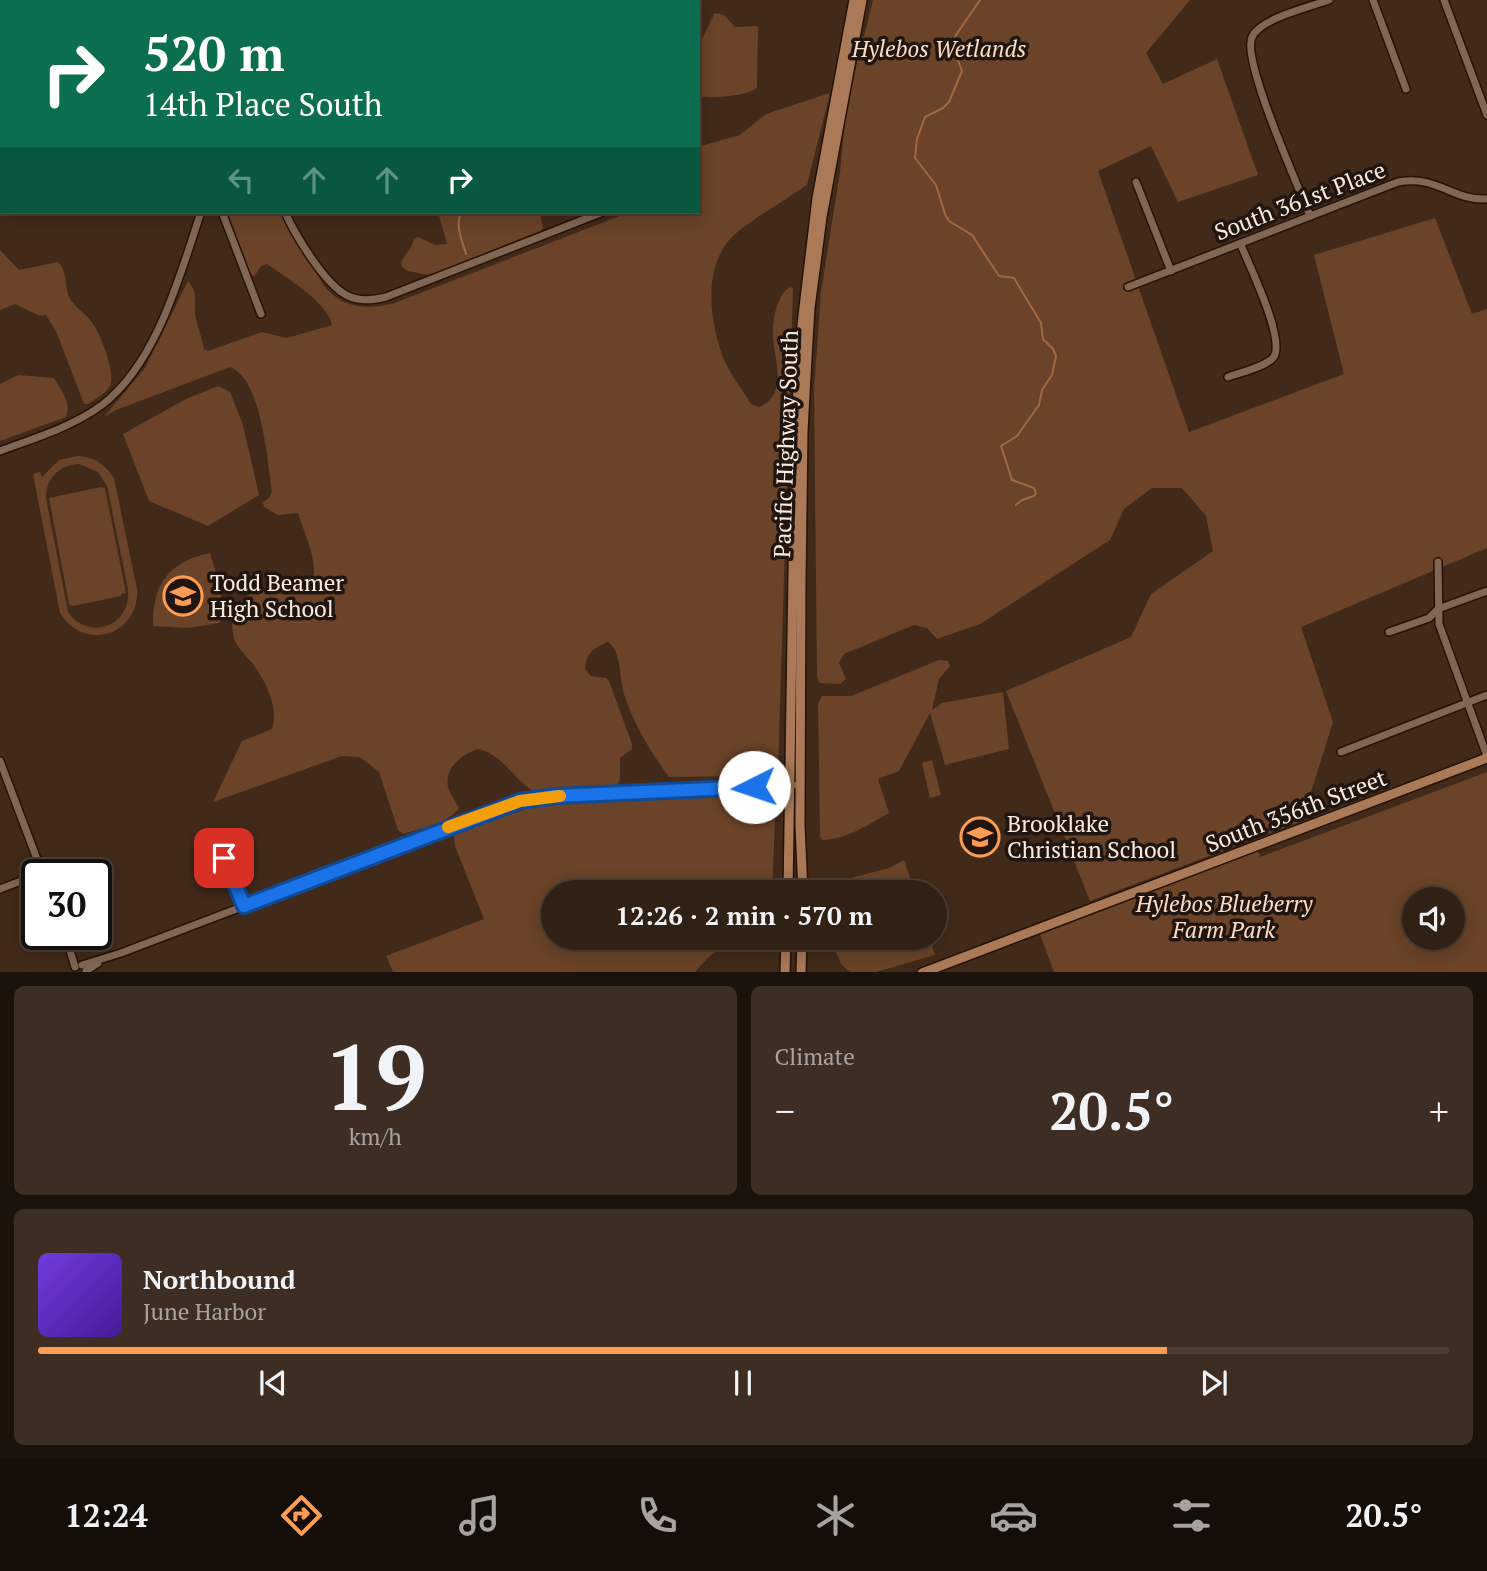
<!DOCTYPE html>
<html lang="en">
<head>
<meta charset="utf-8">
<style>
  :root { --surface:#312014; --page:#3d2d22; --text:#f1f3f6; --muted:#a8a3a0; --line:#4c3e34; --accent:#fd9d54 }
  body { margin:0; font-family:"PT Serif",serif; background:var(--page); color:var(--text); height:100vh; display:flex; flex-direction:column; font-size:26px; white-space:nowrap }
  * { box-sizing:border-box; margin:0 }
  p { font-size:23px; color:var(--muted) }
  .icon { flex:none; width:38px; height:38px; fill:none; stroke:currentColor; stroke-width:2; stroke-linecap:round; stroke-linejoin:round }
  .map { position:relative; height:972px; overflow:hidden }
  .sheet { display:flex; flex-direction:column; gap:14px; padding:14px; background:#1b120b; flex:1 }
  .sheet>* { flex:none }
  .top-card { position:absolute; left:0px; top:0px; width:700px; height:214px; box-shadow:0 4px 18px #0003,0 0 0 2px var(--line); background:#0b6e4f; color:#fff; overflow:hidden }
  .tools { position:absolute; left:1402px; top:887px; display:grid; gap:14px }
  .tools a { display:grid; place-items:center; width:63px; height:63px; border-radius:50%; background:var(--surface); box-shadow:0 4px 18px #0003,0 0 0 2px var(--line); font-size:35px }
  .speed { position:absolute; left:21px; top:859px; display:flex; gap:14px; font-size:35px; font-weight:700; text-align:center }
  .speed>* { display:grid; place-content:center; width:91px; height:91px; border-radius:50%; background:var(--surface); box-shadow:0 4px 18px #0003,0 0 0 2px var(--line); line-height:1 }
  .speed .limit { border:4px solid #111; border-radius:10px; background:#fff; color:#111 }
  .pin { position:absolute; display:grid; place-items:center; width:60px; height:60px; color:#fff; margin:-30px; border-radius:14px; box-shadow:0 4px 10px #0006 }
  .me { position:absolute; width:77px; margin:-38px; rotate:266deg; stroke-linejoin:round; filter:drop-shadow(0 0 5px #0008) }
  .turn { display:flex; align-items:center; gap:24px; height:147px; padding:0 28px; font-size:32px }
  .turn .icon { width:91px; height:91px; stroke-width:2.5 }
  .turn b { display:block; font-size:49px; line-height:60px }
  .lanes { display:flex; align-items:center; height:66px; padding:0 28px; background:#0003; justify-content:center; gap:35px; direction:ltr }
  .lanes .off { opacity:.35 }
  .big { font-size:52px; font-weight:600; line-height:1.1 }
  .sheet .card { flex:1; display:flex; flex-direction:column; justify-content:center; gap:10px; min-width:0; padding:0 24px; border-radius:10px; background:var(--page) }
  .sheet .dial { align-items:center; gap:0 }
  .dial b { font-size:91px; line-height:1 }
  .song { display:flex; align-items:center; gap:21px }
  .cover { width:84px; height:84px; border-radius:10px; background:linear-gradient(135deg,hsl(260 70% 55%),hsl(260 70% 35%)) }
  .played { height:7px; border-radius:4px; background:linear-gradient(90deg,var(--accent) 80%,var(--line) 80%) }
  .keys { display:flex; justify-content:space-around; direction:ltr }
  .heat { display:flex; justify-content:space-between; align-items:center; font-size:38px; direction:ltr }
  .sheet .tiles { flex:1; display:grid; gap:14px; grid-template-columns:1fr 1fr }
  .card:last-child { grid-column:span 2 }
  .trip { position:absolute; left:541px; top:880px; width:406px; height:70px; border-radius:35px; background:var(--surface); box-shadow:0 4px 18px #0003,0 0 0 2px var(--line); font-weight:600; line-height:70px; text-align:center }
  .menu { display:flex; height:112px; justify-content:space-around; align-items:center; background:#140d08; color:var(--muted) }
  .menu .icon { width:49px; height:49px }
  .menu .on { color:var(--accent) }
  .menu b { font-size:32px; color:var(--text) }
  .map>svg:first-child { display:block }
  .green { fill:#6a4328; fill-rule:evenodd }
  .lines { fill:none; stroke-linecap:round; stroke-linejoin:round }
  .stream { stroke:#a2693f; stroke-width:2 }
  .minor-casing { stroke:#271204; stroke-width:10 }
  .major-casing { stroke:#271204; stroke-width:12 }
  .minor { stroke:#806654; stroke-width:7 }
  .major { stroke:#a97958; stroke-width:9 }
  .route-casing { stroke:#114b97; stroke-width:18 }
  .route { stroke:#1a73e8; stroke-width:12 }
  .slow { stroke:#f59e0b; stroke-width:12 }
  .labels { text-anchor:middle; stroke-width:7; stroke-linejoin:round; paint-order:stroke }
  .park-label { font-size:23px; font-style:italic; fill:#fddbc4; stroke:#20160f }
  .street-label { font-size:23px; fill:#faebe1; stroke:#20160f }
  .poi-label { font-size:23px; fill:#faebe1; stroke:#20160f; text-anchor:start }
</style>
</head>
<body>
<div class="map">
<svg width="1487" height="973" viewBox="0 0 1487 973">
  <rect width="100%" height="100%" fill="#412a1a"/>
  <!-- green -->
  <g class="green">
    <path d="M 200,0 L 544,0 L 544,2 Z"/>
    <path d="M 873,0 L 1190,0 L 1146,53 L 1163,84 L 1217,59 L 1258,175 L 1178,202 L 1151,146 L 1098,171 L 1189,432 L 1344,374 L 1314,255 L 1435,218 L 1472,314 L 1487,309 L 1487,548 L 1301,627 L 1333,722 L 1302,821 L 1090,901 L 1006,691 L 1131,637 L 1151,594 L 1213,551 L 1206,516 L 1182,488 L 1152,488 L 1124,509 L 1110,540 L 980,624 L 937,639 L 927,628 L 914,625 L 844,654 L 839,663 L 846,679 L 840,684 L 819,683 L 817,676 L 814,391 L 821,292 L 840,172 L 845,120 L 862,37 L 864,36 Z"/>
    <path d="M 716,13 L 724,15 L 735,27 L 757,26 L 758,28 L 757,88 C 748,96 711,99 698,96 L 698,47 L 714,14 Z"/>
    <path d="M 830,93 L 807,185 C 784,201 757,216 735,234 C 702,264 709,319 723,357 C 729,373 742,389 751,404 L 759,407 C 791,393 772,357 773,332 C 773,320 775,309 780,299 C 783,293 784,290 791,287 L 793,289 L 778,769 L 775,774 L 766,776 L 669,777 C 650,751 634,725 624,694 C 619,679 622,651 608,642 C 593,648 587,653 585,669 L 591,676 L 606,678 L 609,681 L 632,744 L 632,749 L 620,758 L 620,779 L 617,786 L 536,792 C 516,784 504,754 478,749 C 463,754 444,767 448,787 C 450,794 456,802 459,808 C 448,824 421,828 403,834 L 398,830 L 379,772 L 360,757 L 342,756 L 213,802 L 242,741 L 272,729 C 279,707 266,682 253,664 C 248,657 240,651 236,643 C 233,638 231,623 233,617 C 234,612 238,607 241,603 C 262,574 289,611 308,585 C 311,581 314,576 314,570 C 314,552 303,530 298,513 L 278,515 L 264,507 L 263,502 L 269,498 L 272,491 C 267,461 262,379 230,367 L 116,410 L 104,417 L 145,368 L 188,281 C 198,291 194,302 195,314 C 197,326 202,337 204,349 L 208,351 L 262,332 L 287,338 L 332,325 C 329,303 285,277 267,264 L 261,266 L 254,277 L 250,273 L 227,212 L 282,212 L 324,286 C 343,309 366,309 392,304 L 630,212 L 698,212 L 698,144 L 701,146 L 740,135 L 766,114 Z"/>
    <path d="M 438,212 L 540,212 L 543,228 L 537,234 L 447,270 L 429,275 L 408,271 L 402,267 L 401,262 L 412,245 L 414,239 L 418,237 L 435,245 L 447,244 Z"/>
    <path d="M 0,250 L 19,270 L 58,262 C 68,272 64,285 69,297 C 74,307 85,313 91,321 C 100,332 114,369 111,383 C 109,392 95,399 88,404 L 84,404 L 56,331 L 46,315 L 40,316 L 15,304 L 0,310 Z"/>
    <path d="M 18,375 L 54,378 C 61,390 72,403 66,417 L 0,441 L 0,384 Z"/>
    <path d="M 218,386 L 230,392 L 243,425 L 259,495 L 208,526 L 149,501 L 123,434 L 186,399 Z"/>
    <path d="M 78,456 C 94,457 105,464 114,478 L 137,589 C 140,635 84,653 60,613 L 33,474 L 40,472 L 42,477 L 59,460 ZM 79,464 L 98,472 L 107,486 L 128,589 C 132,626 89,642 68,612 L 46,498 C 46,478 59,465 79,464 Z"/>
    <path d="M 101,487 L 105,488 L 126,593 L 121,594 L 121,596 L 73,606 L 69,604 L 49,498 Z"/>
    <path d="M 210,553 L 220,586 L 224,616 L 219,623 L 188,628 L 153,626 C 152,585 168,562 210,553 Z"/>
    <path d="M 939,660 L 948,661 L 950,666 L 939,679 L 932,710 L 942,703 L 1003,692 L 1009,749 L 945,765 L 930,713 L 899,771 L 878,779 L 889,813 C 869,824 846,840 822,840 L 820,836 L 818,704 L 822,696 L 851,696 Z"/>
    <path d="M 932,760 L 941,795 L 930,798 L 922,763 Z"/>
    <path d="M 1487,772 L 1487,972 L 1054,972 L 1038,929 L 1256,847 L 1260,857 ZM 1414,900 L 1452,900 L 1452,938 L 1414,938 Z"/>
    <path d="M 770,793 L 776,796 L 772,892 L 553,892 L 553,938 L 770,938 L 767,943 C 727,942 722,941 695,972 L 393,972 L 386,956 L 484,919 L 455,846 L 454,834 L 529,808 L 546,804 Z"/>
    <path d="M 904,860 L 915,892 L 828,892 L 840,881 L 889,868 Z"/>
    <path d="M 830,938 L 929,938 L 935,955 L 876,972 L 850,972 L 841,964 Z"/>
  </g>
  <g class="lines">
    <!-- stream -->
    <g class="stream">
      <path d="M 471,0 L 471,2"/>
      <path d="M 980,0 L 954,38 L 956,55 L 962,71 L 949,102 L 943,108 L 925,117 L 917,139 L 915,158 L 936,185 L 945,214 L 949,221 L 972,235 L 999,276 L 1014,278 L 1041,323 L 1043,339 L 1053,349 L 1056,356 L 1052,375 L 1042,390 L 1039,405 L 1017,436 L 1001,446 L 1012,480 L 1034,488 L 1036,493 L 1034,496 L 1022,500 L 1016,505"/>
      <path d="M 461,212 C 455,226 462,240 466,254"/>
    </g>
    <!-- minor casing -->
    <g class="minor-casing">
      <g id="minor">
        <path d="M 192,0 L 193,2"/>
        <path d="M 1373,0 L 1406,89"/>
        <path d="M 1444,0 L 1487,115"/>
        <path d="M 1136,182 L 1171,271"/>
        <path d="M 222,212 L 261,314"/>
        <path d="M 285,212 C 295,235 325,285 348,296 C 360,302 374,300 386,297 L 603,212"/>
        <path d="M 1310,216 C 1299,188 1241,59 1252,37 C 1261,18 1310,7 1329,0"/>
        <path d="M 1128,287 L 1398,182 C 1438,175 1452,201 1487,199"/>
        <path d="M 1228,377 C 1241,372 1263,368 1273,358 C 1287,342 1249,265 1241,245"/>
        <path d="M 0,451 C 35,438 72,427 102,405 C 157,363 180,275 201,212"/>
        <path d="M 1438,562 L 1439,624 L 1487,756"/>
        <path d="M 1389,632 L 1429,618 L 1438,609 L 1487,591"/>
        <path d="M 1341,752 L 1487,695"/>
        <path d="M 0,761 L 43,875"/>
        <path d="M 224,858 L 244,907"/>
        <path d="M 0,889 L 37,875"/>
        <path d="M 65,934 L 75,967"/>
        <path d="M 82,965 L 121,953 L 520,801 L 557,796 L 793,785"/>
        <path d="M 86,971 L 98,963"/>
      </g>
    </g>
    <!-- major casing -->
    <g class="major-casing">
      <g id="major">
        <path d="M 788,892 L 795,444 L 801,333 L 817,198 L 854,0"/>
        <path d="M 803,892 L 800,825 L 801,583 L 803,431 L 807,358 L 810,308 L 822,217 L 862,0"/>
        <path d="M 785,973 L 786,938"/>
        <path d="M 801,973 L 802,938"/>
        <path d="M 922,973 L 1487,758"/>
      </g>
    </g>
    <!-- minor -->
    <use href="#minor" class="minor"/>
    <!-- major -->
    <use href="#major" class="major"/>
  </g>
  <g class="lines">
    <!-- route casing -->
    <g class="route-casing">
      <path id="route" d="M 224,858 L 244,906 L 520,801 L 556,796 L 754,787"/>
    </g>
    <!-- route -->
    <use href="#route" class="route"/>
    <!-- slow -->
    <path class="slow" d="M 448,827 L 520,801 L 560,796"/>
  </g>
  <!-- icons -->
  <defs>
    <g id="school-ring" transform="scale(2.0125)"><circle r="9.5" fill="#20160f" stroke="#fd9d54" stroke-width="1.5"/><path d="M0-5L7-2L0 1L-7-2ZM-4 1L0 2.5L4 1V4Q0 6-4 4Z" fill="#fd9d54"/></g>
  </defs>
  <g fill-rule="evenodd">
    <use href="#school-ring" x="183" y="596"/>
    <use href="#school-ring" x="980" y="837"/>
  </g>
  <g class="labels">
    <!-- park labels -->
    <g class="park-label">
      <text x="939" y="57">Hylebos Wetlands</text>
      <text x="1224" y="912">Hylebos Blueberry<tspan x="1224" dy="26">Farm Park</tspan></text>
    </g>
    <!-- street labels -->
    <g class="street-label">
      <text transform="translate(1300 201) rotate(-21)" y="8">South 361st Place</text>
      <text transform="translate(786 444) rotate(-88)" y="8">Pacific Highway South</text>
      <text transform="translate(1296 811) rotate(-21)" y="8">South 356th Street</text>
    </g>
    <!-- poi labels -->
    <g class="poi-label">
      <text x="210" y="591">Todd Beamer<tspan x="210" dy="26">High School</tspan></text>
      <text x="1007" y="832">Brooklake<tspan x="1007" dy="26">Christian School</tspan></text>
    </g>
  </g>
</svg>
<div class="tools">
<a><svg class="icon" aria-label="sound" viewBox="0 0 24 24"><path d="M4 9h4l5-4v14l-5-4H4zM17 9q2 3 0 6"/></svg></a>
</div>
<div class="speed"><div class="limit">30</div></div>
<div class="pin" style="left:224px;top:858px;background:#d93025"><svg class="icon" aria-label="arrive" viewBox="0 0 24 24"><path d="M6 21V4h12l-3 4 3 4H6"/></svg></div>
<svg class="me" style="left:754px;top:787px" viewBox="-20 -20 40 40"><circle r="19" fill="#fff"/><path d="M0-13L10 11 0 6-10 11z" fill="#1a73e8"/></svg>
<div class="trip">12:26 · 2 min · 570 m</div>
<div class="top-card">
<div class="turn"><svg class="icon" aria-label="right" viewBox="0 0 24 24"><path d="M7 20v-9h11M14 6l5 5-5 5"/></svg><div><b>520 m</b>14th Place South</div></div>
<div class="lanes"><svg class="icon off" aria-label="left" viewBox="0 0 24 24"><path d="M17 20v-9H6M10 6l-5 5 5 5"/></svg><svg class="icon off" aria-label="ahead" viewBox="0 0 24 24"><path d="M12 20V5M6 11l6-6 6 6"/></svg><svg class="icon off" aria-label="ahead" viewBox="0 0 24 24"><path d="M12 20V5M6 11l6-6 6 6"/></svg><svg class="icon" aria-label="right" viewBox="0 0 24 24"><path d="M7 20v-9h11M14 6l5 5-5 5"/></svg></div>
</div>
</div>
<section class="sheet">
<div class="tiles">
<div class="card dial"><b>19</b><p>km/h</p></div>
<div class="card"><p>Climate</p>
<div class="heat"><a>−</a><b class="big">20.5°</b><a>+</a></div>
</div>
<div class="card">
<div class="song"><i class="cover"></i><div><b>Northbound</b><p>June Harbor</p></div></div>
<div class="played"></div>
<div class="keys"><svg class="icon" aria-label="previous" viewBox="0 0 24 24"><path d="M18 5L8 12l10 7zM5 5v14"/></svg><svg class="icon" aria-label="pause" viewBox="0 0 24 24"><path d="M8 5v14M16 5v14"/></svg><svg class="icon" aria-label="next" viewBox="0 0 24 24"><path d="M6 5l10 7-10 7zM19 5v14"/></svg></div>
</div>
</div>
</section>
<nav class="menu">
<b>12:24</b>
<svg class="icon on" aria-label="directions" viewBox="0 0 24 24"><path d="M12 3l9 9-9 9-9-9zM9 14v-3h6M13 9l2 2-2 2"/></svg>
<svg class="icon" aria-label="music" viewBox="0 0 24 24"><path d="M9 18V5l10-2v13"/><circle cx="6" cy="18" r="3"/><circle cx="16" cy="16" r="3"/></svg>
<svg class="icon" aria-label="phone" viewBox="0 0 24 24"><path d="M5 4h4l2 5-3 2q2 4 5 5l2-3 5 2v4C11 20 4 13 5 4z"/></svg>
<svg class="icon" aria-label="climate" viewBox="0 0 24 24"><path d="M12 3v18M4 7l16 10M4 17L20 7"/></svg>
<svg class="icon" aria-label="car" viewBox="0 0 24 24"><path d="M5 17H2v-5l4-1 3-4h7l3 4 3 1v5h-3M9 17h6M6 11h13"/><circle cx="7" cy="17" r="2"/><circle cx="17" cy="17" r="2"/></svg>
<svg class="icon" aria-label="filters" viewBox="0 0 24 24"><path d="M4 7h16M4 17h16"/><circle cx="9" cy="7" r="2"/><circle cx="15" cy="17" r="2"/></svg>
<b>20.5°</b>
</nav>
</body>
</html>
